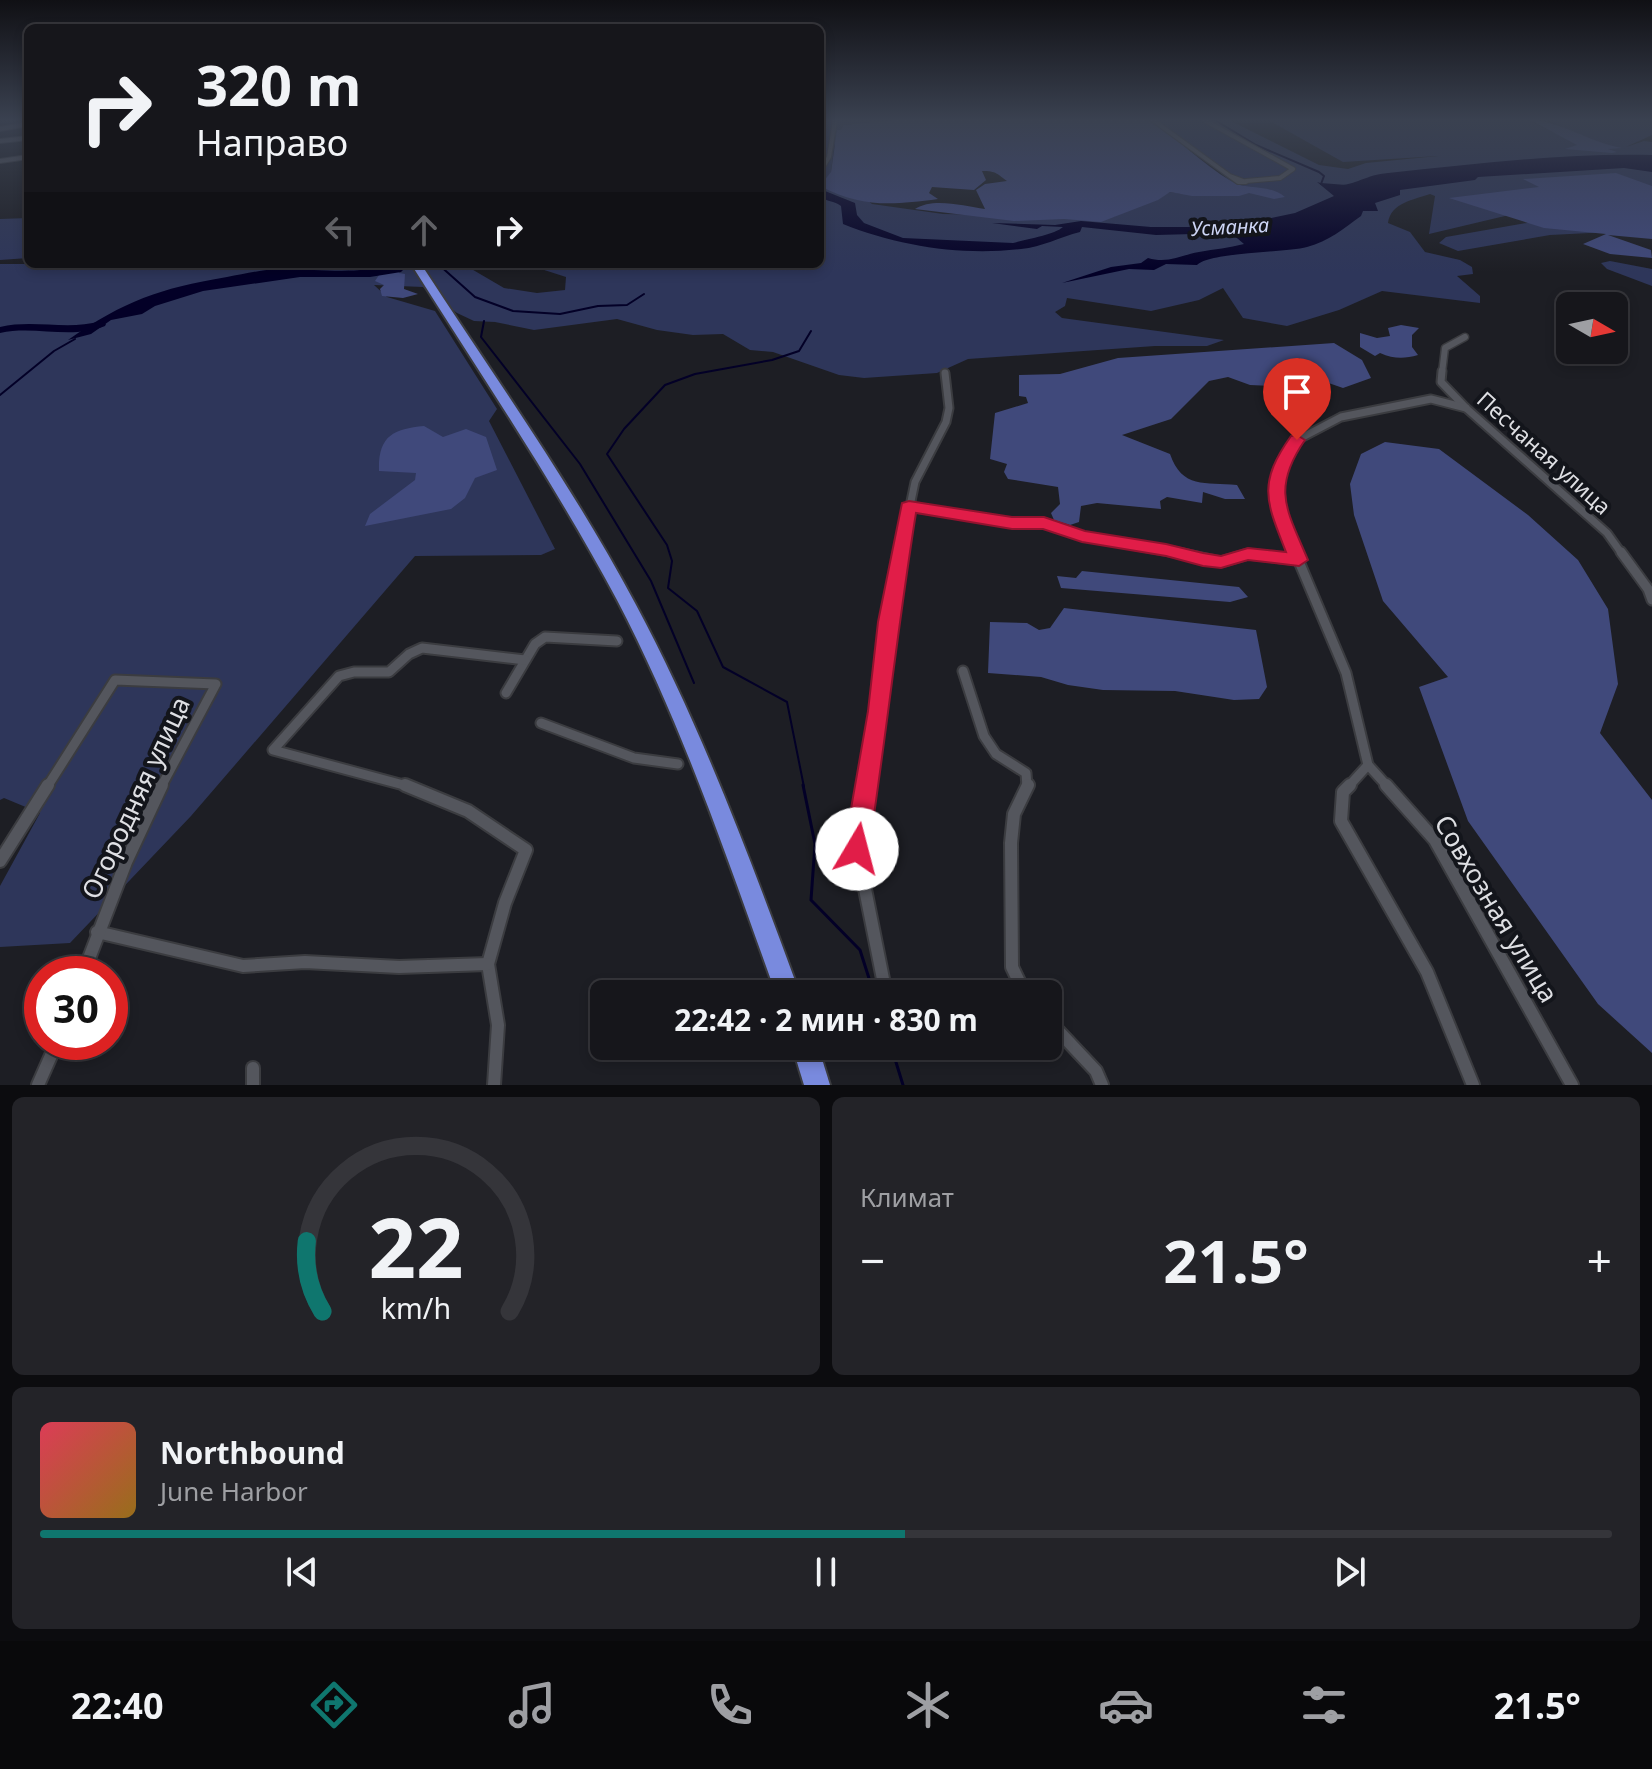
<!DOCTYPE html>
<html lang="ru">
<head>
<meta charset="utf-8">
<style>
  :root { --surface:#16161b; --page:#232328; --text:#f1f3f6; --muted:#9e9fa3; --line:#35353a; --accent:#0f766e }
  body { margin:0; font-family:"Noto Sans",sans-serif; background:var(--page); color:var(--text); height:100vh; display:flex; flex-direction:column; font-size:30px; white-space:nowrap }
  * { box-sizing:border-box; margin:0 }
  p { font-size:26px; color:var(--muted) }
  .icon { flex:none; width:44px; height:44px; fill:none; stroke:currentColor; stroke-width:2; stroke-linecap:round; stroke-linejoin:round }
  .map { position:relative; height:1085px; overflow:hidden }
  .sheet { display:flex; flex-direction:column; gap:12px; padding:12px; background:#0c0c0f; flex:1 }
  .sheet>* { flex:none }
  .hud { position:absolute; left:24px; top:24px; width:800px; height:244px; border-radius:12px; box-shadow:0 4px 12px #0003,0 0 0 2px var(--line); background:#16161b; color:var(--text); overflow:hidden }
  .needle { width:52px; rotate:99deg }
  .controls { position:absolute; left:1556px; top:292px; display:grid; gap:16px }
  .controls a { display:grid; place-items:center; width:72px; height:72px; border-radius:12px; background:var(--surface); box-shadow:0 4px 12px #0003,0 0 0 2px var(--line); font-size:40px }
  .speed { position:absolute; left:24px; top:956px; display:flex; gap:16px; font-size:40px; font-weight:700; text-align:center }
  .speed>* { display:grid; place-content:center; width:104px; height:104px; border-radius:50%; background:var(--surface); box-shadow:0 4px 12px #0003,0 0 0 2px var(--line); line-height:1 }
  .speed .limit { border:12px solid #d22; background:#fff; color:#111 }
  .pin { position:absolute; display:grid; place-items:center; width:68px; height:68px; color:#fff; margin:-82px -34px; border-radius:50% 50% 50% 0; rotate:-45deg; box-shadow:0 0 8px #0007 }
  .pin .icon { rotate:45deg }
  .me { position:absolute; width:88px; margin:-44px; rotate:8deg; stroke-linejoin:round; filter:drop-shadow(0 0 6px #0008) }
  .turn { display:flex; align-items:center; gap:28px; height:168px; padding:0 40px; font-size:36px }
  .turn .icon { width:104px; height:104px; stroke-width:2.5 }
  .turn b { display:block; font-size:56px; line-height:68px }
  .lanes { display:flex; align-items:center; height:76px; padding:0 40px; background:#0003; justify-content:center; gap:40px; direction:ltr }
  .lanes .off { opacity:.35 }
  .big { font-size:60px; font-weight:700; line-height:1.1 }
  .sheet .card { flex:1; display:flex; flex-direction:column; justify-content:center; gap:12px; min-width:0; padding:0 28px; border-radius:12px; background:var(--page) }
  .sheet .dial { align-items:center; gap:0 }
  .dial svg { height:208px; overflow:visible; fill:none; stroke:var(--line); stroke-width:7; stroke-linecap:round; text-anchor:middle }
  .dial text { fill:var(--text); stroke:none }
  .song { display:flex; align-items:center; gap:24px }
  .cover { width:96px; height:96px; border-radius:12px; background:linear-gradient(135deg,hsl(350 70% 55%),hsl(40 70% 35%)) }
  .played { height:8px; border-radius:4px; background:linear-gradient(90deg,var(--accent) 55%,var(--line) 55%) }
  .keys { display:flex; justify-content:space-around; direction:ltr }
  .heat { display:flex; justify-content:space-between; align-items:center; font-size:44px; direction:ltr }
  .sheet .tiles { flex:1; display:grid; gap:12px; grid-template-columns:1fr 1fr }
  .card:last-child { grid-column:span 2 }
  .trip { position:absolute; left:590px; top:980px; width:472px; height:80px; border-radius:12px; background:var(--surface); box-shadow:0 4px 12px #0003,0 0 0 2px var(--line); font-weight:700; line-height:80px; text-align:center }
  .dock { display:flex; height:128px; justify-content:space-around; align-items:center; background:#09090b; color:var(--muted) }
  .dock .icon { width:56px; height:56px }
  .dock .current { color:var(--accent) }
  .dock b { font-size:36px; color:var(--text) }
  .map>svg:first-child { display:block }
  .green { fill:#2e365a }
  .forest { fill:#40497b }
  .water { fill:#030027 }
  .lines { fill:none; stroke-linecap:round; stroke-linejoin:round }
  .stream-far1 { stroke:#030027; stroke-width:2 }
  .stream { stroke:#030027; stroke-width:3 }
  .river { fill:#030027; fill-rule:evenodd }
  .street-far4-casing { stroke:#3b3c40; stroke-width:6 }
  .street-far3-casing { stroke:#3b3c40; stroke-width:9 }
  .street-far2-casing { stroke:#3b3c40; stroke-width:11 }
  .street-far1-casing { stroke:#3b3c40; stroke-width:13 }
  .street-casing { stroke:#3b3c40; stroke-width:16 }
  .highway-casing { stroke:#3b3c40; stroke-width:4 }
  .street-far4 { stroke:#54565d; stroke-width:4 }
  .street-far3 { stroke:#54565d; stroke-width:6 }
  .street-far2 { stroke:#54565d; stroke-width:7 }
  .street-far1 { stroke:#54565d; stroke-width:9 }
  .street { stroke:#54565d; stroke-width:12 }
  .highway { fill:#798ade; fill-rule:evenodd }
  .route { fill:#e11d48; stroke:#92132f; stroke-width:2 }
  .labels { text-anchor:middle; stroke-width:8; stroke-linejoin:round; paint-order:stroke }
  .far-water-label { font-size:20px; font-style:italic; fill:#cdd5f5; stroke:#13151b }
  .street-label { font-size:22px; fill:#dedfe3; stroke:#13151b }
  .near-street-label { font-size:26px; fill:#dedfe3; stroke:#13151b }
</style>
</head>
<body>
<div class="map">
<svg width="1652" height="1085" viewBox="0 0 1652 1085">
  <rect width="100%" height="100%" fill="#1d1e24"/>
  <!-- green -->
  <g class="green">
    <path d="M 820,120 L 894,120 L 843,125 L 834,147 L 831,172 L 872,204 L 943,214 L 1093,217 L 1113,217 L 1170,192 L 1183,194 L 1227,190 L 1248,184 L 1233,183 L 1178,138 L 1149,120 L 1229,120 L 1319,165 L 1348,169 L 1366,163 L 1438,156 L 1343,162 L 1268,120 L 1528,120 L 1582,146 L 1614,147 L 1595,142 L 1547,120 L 1652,120 L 1652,135 L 1626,147 L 1644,141 L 1652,142 L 1652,218 L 1609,232 L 1550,235 L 1458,251 L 1439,243 L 1446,237 L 1544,220 L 1539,208 L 1429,234 L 1435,196 L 1430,194 C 1414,200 1391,202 1388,223 L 1410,232 L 1425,252 L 1460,260 L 1472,267 L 1473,274 L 1457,276 L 1480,296 L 1480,303 L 1382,291 L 1339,310 L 1287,326 L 1243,318 L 1223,288 L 1199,300 L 1151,311 L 1067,298 L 1065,306 L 1055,312 L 1062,318 L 1224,340 L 1207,346 L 1155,346 L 968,359 L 937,373 L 864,378 L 839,375 L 773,352 L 750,350 L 723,334 L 693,335 L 657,330 L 617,319 L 534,330 L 495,322 L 474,321 L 457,313 L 423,287 L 374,285 L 387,297 L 435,311 L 497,409 L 489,421 L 555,549 L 541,555 L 415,556 L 191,816 L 70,943 L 0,947 L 0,886 L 40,813 L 4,798 L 0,800 L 0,264 L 463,264 L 504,288 L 537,293 L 565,290 L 566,277 L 538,268 L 502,270 L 476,264 L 820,264 Z"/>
    <path d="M 28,218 L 28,258 L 0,260 L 0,219 Z"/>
    <path d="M 1610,261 L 1652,269 L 1652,286 L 1607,269 L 1601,263 Z"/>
  </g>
  <!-- forest -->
  <g class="forest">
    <path d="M 894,120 L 1149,120 C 1178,138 1202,164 1231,181 C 1246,191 1268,183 1285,197 L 1274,199 L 1249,193 L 1239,196 L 1192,196 L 1170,192 L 1158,200 L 1101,222 L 1064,219 L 1014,221 L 915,209 C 933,197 964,206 985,209 L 976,190 L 985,184 L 1007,181 C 997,174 997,171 982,171 L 986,180 L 974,190 L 932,187 L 929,193 L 938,199 C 892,205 862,208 820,186 L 831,172 L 837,130 L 841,130 L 843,125 Z"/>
    <path d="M 1530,120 C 1560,120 1590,143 1622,148 L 1608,149 L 1617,152 L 1612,153 L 1565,149 L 1577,145 Z"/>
    <path d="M 1616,173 L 1652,186 L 1652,239 L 1608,235 L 1651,250 L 1652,258 L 1610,254 L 1583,244 L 1606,234 L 1544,228 L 1449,198 L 1539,187 L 1523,179 Z"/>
    <path d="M 372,264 L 396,264 L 399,273 L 405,274 L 404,289 L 418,294 L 403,298 L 382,296 L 380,289 L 384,285 L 375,281 L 379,275 L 368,275 L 362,269 Z"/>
    <path d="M 1401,325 L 1419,328 L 1412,335 L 1412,347 L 1418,355 C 1404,359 1394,359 1380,353 L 1375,356 L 1360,347 L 1360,333 L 1377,338 L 1390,336 L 1388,328 Z"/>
    <path d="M 1334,343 L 1362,360 L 1371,378 L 1343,388 L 1314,378 L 1308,365 L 1299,358 L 1292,365 L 1295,377 L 1291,387 L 1250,385 L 1228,377 L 1209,381 L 1171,419 L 1122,435 L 1170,454 C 1182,489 1205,482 1237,485 L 1245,499 L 1225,499 L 1203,492 L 1202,503 L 1167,497 L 1160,501 L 1161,509 L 1097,503 L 1081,506 L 1079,522 L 1070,525 L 1054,520 L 1051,513 L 1060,504 L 1058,487 L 1008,479 L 1004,472 L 1007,464 L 990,459 L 995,413 L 1028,403 L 1026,397 L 1019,396 L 1019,375 L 1060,374 L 1118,358 Z"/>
    <path d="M 424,426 L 443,437 L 466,429 L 486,437 L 497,470 L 475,478 L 465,498 L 451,509 L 365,526 L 370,514 L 415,480 L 416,473 L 379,471 C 378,436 393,429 424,426 Z"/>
    <path d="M 1385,442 L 1439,449 L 1528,515 L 1578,560 L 1608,609 L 1618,684 L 1600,733 L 1652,800 L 1652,1053 L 1598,1004 L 1468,821 L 1419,687 L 1448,677 L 1383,601 L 1354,515 L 1350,484 L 1361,454 Z"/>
    <path d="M 1082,571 L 1239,587 L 1248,597 L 1230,602 L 1061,588 L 1057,576 L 1076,578 Z"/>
    <path d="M 1064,608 L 1256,630 L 1267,687 L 1259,699 L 1234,700 L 1175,691 L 1103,690 L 1068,685 L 1041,677 L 988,673 L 990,622 L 1027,623 L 1039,630 L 1050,628 Z"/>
  </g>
  <!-- water -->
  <g class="water">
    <path d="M 1652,155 L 1652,172 L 1624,168 L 1478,177 L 1475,180 L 1400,190 L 1400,195 L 1375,203 L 1378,211 L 1363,211 L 1361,216 C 1343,229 1329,241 1307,247 C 1284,253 1210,252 1197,265 L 1166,264 L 1154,270 L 1129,269 L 1062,283 L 1111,267 L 1141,263 L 1148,258 C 1168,264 1181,255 1199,252 C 1215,249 1229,248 1244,244 L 1231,233 L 1156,235 L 1082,227 L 1080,232 C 1060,237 1042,247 1021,249 C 961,256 898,246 843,224 L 841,206 C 832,199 820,203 820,189 L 855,203 L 857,215 L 864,223 L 903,238 L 1013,243 C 1027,239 1054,235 1063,227 L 1042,226 L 1037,229 L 992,223 L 1055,225 L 1081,221 L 1151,227 L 1188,227 L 1257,221 L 1295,213 L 1334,196 L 1317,182 C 1349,193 1360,175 1388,173 C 1476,164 1563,153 1652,155 Z"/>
    <path d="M 386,264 L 406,264 L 406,267 L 401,272 L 370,277 L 300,277 L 203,291 L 155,306 L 142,314 L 111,320 L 91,334 L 68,340 C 126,300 158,289 227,277 C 245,274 264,269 282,269 C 311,268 360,276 386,264 Z"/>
  </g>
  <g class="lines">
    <!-- stream-far1 -->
    <g class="stream-far1">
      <path d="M 1215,120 L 1256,145 L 1319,172 L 1324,176 L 1321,184 L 1346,186"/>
      <path d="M 438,264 L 475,297 L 513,311 L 560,314 L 598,306 L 627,305 L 644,294"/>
      <path d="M 484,321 L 481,337 L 580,464 L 651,581 L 694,683"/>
      <path d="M 0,395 L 54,351 L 75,339"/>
      <path d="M 804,787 L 787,702 L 723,667 L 697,611 L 668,588 L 672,561 L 667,545 L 607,454 L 624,429 L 665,385 L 695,374 L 772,360 L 799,351 L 811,331"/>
    </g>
    <!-- stream -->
    <g class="stream">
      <path d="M 803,785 L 815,844 L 811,900 L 860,950 L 874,994"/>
      <path d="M 891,1046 L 903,1085"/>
    </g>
    <!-- river -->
    <path class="river" d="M 101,321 L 106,324 L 105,326 C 71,340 35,325 0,333 L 0,327 C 34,319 68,331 101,321 Z"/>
    <!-- street-far4 casing -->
    <g class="street-far4-casing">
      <g id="street-far4">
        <path d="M 1153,120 L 1238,182 L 1246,182 L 1230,176"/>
        <path d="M 1204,120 L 1293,169 L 1280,178 L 1246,181"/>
        <path d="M 0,129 L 28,124"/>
        <path d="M 0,141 L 28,138"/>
        <path d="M 0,161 L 28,157"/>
        <path d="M 820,172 L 829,157 L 835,120"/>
      </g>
    </g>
    <!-- street-far3 casing -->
    <g class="street-far3-casing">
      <path id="street-far3" d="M 1442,373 L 1445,348 L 1465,337"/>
    </g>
    <!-- street-far2 casing -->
    <g class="street-far2-casing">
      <g id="street-far2">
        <path d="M 1442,371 L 1441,382 L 1466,408 L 1607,533 L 1622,554"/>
        <path d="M 909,507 L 1012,523 L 1044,523 L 1082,536 L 1181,554"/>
        <path d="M 900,554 L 915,482 L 946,422 L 949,408 L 945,373"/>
        <path d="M 1296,554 L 1280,515 L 1275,489 L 1281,462 L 1297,440 L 1341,417 L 1431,399 L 1466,408"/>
      </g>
    </g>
    <!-- street-far1 casing -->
    <g class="street-far1-casing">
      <g id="street-far1">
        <path d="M 1174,552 L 1221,562 L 1248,554 L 1299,560"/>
        <path d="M 1295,552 L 1346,673 L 1368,765 L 1388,787"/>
        <path d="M 1621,552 L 1648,589 L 1652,600"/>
        <path d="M 963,671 L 984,736 L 996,754 L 1026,773 L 1027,787"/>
        <path d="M 506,693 L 535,644 L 545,637 L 617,641"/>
        <path d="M 541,723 L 634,758 L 678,764"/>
        <path d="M 47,787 L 115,680 L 216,684 L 161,787"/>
        <path d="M 411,787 L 273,750 L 339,676 L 354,672 L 389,672 L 409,654 L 422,648 L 525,660"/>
        <path d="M 867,787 L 888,622 L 901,552"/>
        <path d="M 1348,787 L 1368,765"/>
      </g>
    </g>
    <!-- street casing -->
    <g class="street-casing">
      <g id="street">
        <path d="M 405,785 L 468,811 L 526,850 L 505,903 L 488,964 L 498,1025 L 494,1085"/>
        <path d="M 867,785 L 857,849 L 886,994"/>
        <path d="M 1350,785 L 1343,792 L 1341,821 L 1427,972 L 1473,1085"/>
        <path d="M 1386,785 L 1435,840 L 1572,1085"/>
        <path d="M 0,861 L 48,785"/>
        <path d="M 97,932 L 243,966 L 305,962 L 399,967 L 488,964"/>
        <path d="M 83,974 L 126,862 L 162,785"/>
        <path d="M 1025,994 L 1012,967 L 1011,843 L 1014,814 L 1028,785"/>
        <path d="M 1048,1020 L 1096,1071 L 1102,1085"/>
        <path d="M 253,1068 L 253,1085"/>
        <path d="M 38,1085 L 57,1042"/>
      </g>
    </g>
    <!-- highway casing -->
    <g class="highway-casing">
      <g id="highway">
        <path d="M 411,264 L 421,264 C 494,376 572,485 635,603 C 702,728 751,861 800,994 L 776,994 C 728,861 683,726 617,600 C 555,484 481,375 411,264 Z"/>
        <path d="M 792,1046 L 818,1046 L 830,1085 L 804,1085 Z"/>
      </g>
    </g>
    <!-- street-far4 -->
    <use href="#street-far4" class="street-far4"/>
    <!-- street-far3 -->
    <use href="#street-far3" class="street-far3"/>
    <!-- street-far2 -->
    <use href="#street-far2" class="street-far2"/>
    <!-- street-far1 -->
    <use href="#street-far1" class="street-far1"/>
    <!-- street -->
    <use href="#street" class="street"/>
    <!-- highway -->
    <use href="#highway" class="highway"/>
  </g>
  <!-- sky -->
  <linearGradient id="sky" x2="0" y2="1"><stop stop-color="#101014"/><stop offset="0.44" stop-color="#3a4150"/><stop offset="1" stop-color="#3a4150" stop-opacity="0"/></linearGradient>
  <rect width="1652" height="272" fill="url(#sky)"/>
  <!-- route -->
  <path class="route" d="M 1297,435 L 1305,440 C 1271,489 1287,510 1308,560 L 1299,566 L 1248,560 L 1221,568 L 1203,566 L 1166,556 L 1082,542 L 1043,529 L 1012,529 L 916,513 C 898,625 886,737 869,849 L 865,857 L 857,860 L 848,857 L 844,849 L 868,711 L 878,622 L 902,503 L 909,501 L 1012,517 L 1044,517 L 1085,531 L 1166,544 L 1203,553 L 1221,556 L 1248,548 L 1286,552 C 1266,501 1257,484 1291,436 Z"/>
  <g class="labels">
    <!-- far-water labels -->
    <g class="far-water-label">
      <text transform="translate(1230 227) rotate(-3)" y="7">Усманка</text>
    </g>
    <!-- street labels -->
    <g class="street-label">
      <text transform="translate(1544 453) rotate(42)" y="8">Песчаная улица</text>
    </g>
    <!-- near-street labels -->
    <g class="near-street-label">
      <text transform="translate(136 798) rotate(-65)" y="9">Огородняя улица</text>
      <text transform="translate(1496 909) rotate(59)" y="9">Совхозная улица</text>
    </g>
  </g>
</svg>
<div class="controls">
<a><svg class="needle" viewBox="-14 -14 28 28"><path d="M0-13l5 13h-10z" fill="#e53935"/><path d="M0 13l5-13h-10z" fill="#9e9fa3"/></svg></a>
</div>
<div class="speed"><div class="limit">30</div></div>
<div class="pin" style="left:1297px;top:440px;background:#d93025"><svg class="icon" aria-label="arrive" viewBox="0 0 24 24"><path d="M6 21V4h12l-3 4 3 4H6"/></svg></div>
<svg class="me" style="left:857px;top:849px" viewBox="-20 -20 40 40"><circle r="19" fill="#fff"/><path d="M0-13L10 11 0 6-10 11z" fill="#e11d48"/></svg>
<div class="trip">22:42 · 2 мин · 830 m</div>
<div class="hud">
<div class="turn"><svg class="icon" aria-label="right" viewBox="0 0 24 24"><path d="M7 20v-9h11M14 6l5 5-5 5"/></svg><div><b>320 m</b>Направо</div></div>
<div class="lanes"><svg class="icon off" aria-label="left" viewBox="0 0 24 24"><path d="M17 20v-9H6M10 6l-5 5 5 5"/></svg><svg class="icon off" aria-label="ahead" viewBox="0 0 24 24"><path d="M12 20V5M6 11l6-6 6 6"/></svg><svg class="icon" aria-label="right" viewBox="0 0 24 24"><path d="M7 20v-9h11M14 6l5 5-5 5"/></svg></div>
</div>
</div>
<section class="sheet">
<div class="tiles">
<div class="card dial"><svg viewBox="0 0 100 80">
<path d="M14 69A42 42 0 1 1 86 69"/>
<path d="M14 69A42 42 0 0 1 8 42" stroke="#0f766e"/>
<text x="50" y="56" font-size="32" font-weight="700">22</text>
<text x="50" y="72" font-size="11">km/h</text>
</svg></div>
<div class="card"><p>Климат</p>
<div class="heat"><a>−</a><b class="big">21.5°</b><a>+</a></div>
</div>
<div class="card">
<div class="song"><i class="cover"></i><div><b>Northbound</b><p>June Harbor</p></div></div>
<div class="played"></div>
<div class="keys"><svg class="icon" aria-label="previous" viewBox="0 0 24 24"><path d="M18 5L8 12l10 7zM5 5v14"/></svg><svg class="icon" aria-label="pause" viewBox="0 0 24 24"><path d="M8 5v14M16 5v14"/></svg><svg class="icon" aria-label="next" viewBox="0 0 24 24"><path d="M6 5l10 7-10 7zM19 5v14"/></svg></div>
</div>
</div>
</section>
<nav class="dock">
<b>22:40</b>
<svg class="icon current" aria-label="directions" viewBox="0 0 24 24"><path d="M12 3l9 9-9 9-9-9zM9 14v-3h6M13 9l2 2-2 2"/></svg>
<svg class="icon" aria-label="music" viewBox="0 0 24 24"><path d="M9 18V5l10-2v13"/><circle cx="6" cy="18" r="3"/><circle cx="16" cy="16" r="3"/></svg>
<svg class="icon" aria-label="phone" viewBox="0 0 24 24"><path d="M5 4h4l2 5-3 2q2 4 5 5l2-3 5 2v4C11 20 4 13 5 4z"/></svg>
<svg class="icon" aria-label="climate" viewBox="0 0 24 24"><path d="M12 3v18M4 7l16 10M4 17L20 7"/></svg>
<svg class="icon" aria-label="car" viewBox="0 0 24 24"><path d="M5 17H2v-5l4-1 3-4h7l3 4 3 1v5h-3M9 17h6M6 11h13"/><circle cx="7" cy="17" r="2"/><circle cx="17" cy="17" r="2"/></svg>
<svg class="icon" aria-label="filters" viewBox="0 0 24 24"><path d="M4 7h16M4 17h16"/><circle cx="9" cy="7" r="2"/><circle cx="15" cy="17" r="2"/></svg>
<b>21.5°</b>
</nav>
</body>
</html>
